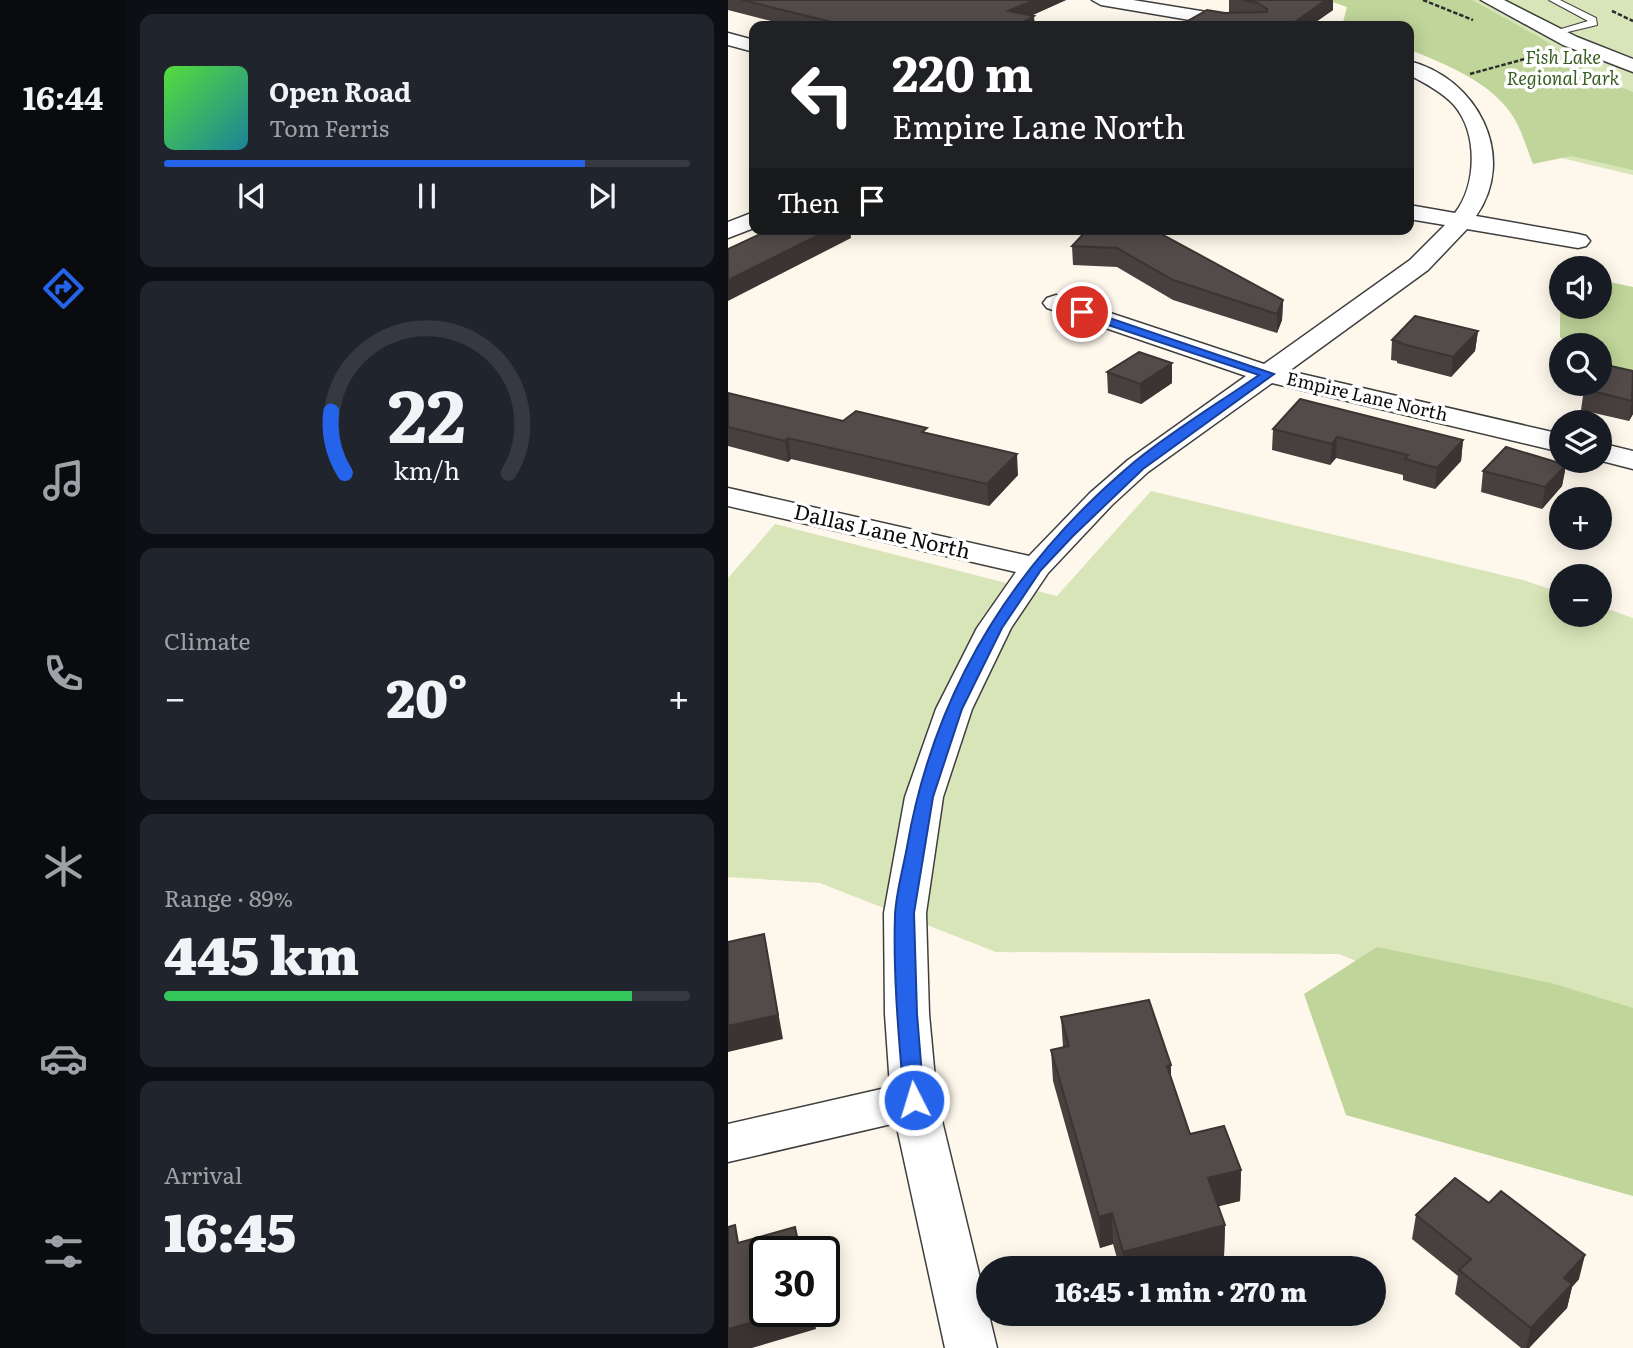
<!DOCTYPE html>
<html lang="en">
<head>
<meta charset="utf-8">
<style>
  :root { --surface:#171b24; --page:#20242c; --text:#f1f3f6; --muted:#9ea1a6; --line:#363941; --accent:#2563eb }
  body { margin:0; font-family:Literata,serif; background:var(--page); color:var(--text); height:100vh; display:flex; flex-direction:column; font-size:26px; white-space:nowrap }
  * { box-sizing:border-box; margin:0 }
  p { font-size:23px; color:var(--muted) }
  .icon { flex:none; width:38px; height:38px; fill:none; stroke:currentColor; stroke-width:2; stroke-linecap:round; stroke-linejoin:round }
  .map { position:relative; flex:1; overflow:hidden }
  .drawer { display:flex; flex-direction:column; gap:14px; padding:14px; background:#0d0f14; width:602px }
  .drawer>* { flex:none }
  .top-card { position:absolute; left:21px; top:21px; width:665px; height:214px; border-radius:14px; box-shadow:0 4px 18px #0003; background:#202124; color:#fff; overflow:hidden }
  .buttons { position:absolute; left:821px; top:256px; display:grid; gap:14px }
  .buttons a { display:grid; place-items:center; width:63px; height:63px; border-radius:50%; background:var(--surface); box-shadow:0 4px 18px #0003; font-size:35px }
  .speed { position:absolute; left:21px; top:1236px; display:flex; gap:14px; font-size:35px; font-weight:700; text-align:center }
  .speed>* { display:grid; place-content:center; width:91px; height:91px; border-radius:50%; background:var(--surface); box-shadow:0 4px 18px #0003; line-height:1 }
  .speed .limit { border:4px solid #111; border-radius:10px; background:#fff; color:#111 }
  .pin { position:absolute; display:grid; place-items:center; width:60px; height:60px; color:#fff; margin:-30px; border:4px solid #fff; border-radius:50%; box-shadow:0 2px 7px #0007 }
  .me { position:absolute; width:77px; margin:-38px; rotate:355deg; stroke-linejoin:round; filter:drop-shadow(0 0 5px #0008) }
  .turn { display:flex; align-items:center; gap:24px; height:147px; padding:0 28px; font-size:32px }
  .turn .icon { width:91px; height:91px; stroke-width:2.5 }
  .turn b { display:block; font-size:49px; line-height:60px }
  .then { display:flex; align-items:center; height:66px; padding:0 28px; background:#0003; gap:14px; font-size:26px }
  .big { font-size:52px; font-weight:800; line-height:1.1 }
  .drawer .tile { flex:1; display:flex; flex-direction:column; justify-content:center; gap:10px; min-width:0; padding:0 24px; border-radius:14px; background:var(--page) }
  .drawer .dial { align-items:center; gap:0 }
  .dial svg { height:182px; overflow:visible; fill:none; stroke:var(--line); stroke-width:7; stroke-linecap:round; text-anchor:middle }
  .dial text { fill:var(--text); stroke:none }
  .song { display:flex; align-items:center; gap:21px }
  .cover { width:84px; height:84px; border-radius:10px; background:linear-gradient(135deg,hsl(110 70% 55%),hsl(190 70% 35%)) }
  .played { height:7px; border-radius:4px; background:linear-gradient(90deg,var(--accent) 80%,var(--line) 80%) }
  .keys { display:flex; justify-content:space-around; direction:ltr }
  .heat { display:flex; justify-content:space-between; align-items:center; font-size:38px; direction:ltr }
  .charge { height:10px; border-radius:5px; background:linear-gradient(90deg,#34c759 89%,var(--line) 0) }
  .trip { position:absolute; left:248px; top:1256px; width:410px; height:70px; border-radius:35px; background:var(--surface); box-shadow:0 4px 18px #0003; font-weight:800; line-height:70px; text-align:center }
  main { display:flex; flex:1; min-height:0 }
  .tabs { display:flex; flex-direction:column; width:126px; justify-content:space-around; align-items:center; background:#090b0e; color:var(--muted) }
  .tabs .icon { width:49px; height:49px }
  .tabs .selected { color:var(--accent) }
  .tabs b { font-size:32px; color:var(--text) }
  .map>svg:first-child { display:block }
  .green { fill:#d8e5b8 }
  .forest { fill:#bfd599 }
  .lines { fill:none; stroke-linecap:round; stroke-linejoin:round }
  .lane-casing { stroke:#3f3f3f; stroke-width:2 }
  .street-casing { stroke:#3f3f3f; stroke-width:3 }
  .path { stroke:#2e2e2e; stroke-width:2.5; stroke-dasharray:4.5 2; stroke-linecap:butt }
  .lane { fill:#fff; fill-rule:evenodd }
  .street { fill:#fff; fill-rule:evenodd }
  .wall { fill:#47403f }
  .shaded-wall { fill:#3a3433 }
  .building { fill:#534b49; stroke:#3a3433; stroke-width:2 }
  .route { fill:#2563eb; stroke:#184099; stroke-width:2 }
  .labels { text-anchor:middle; stroke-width:7; stroke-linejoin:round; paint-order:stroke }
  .far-park-label { font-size:18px; font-style:italic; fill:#395e21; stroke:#fff }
  .far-street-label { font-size:18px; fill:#0c0c0c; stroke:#fff }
  .street-label { font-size:21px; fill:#0c0c0c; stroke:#fff }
</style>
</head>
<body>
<main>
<nav class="tabs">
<b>16:44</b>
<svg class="icon selected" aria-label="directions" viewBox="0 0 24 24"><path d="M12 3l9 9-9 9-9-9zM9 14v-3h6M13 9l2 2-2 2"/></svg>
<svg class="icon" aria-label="music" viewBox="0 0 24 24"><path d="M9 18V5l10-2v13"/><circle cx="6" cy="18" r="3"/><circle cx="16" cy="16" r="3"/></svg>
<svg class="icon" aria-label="phone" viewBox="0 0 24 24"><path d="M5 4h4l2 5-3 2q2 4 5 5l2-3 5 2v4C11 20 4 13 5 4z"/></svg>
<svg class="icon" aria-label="climate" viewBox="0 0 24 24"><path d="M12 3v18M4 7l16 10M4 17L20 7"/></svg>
<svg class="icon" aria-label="car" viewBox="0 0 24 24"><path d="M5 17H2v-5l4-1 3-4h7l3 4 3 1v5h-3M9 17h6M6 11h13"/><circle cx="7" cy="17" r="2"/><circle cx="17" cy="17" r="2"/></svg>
<svg class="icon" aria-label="filters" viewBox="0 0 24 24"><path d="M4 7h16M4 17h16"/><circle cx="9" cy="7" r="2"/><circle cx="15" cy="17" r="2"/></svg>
</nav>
<section class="drawer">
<div class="tile">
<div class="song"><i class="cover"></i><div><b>Open Road</b><p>Tom Ferris</p></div></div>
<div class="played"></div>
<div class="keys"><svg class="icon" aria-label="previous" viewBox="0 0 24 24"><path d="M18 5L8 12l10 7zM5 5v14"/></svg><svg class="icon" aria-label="pause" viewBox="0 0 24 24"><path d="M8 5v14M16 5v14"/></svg><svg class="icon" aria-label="next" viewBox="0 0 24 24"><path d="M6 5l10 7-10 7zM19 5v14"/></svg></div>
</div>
<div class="tile dial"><svg viewBox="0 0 100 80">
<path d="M14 69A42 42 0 1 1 86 69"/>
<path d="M14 69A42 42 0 0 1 8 42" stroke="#2563eb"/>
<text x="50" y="56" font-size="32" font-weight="700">22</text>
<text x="50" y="72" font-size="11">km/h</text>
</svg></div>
<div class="tile"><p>Climate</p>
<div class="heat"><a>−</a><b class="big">20°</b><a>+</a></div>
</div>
<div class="tile"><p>Range · 89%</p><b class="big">445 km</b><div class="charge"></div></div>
<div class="tile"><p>Arrival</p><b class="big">16:45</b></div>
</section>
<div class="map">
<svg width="905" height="1348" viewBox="0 0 905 1348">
  <rect width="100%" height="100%" fill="#fef7eb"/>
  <!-- green -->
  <g class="green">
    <path d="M 632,0 L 905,0 L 905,175 L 800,150 C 793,132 785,113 772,98 C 752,75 708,61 681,49 L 681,26 L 620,26 Z"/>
    <path d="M 423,491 L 795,580 L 833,593 L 833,614 L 872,614 L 872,606 L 905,618 L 905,1074 L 611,954 L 268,952 L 92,883 L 0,877 L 0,578 L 47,524 L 329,596 Z"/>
  </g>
  <!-- forest -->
  <g class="forest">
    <path d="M 598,0 L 744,0 L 813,38 L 872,79 L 905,92 L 905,170 L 843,156 L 805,164 C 799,150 795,132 787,119 C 763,81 720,66 681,49 L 681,26 L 614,26 L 619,7 Z"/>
    <path d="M 872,280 L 905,287 L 905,379 L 872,366 L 872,345 L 840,345 L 832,337 L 832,312 L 838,306 L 872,306 Z"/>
    <path d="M 649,947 L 823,983 L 905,1008 L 905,1196 L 618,1115 L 576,994 Z"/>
  </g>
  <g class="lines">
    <!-- lane casing -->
    <g class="lane-casing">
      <path id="lane" d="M 821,0 L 832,0 L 868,18 L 869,25 L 823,36 L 823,32 L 860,21 Z"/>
    </g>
    <!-- street casing -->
    <g class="street-casing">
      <g id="street">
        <path d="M 364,0 L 405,0 L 528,20 L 537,26 L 497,26 L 373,5 Z"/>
        <path d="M 753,0 L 776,0 L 849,37 L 905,59 L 905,72 L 835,45 Z"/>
        <path d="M 0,33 L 26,40 L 26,52 L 0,45 Z"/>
        <path d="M 681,61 C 749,78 790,156 748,216 L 850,234 L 858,236 L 862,241 L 858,246 L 850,248 L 739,229 L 700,270 L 561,371 L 833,434 L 833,452 L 544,383 L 420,472 L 384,505 L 320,573 L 283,628 L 244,709 L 215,797 L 198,913 L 201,1014 L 209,1100 L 269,1348 L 217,1348 L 168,1123 L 0,1162 L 0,1124 L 162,1087 L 157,1014 L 156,913 L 177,797 L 208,709 L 249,628 L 288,572 L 0,506 L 0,488 L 301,556 L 362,493 L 400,460 L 518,376 L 319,308 L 315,303 L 319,298 L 328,295 L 337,298 L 536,364 L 682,260 L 717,225 L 681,219 L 681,205 L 727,213 C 749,184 750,133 726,105 C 714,92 697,83 681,75 Z"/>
        <path d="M 26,212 L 26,228 L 0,238 L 0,222 Z"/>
        <path d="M 872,443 L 905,451 L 905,469 L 870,460 Z"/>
      </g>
    </g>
    <!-- path -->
    <g class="path">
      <path d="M 695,0 L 745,20"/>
      <path d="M 884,11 L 905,21"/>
      <path d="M 742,74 L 811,55"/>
    </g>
    <!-- lane -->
    <use href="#lane" class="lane"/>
    <!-- street -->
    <use href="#street" class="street"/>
  </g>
  <!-- wall -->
  <g class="wall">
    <path d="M 0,0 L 338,0 L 304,15 L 307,26 L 63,26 L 0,10 Z"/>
    <path d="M 501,0 L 605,0 L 605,10 L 582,26 L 451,26 L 501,13 Z"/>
    <path d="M 360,229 L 555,300 L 554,320 L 549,333 L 445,300 L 389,267 L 345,265 L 344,246 Z"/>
    <path d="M 750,331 L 747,351 L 723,377 L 669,363 L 669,361 L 663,360 L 664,340 Z"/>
    <path d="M 905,371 L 905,414 L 901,421 L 853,410 L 856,389 Z"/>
    <path d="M 379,372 L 444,383 L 413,404 L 380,393 Z"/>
    <path d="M 0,393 L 115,421 L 199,433 L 290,475 L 261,506 L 63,459 L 60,462 L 0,446 Z"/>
    <path d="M 545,429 L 735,440 L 733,461 L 707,489 L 675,480 L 675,475 L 608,458 L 602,465 L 544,450 Z"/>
    <path d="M 838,465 L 834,486 L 814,509 L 753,492 L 755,471 Z"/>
    <path d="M 333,1017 L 443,1079 L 462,1134 L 513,1170 L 512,1201 L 490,1206 L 497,1225 L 496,1256 L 449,1269 L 392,1269 L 385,1244 L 372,1248 L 325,1081 L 323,1050 L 335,1047 Z"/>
    <path d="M 688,1215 L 851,1279 L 844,1287 L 839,1308 L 801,1348 L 793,1348 L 727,1294 L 730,1276 L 684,1239 Z"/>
  </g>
  <!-- shaded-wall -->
  <g class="shaded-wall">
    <path d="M 306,0 L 338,0 L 281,26 L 280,11 Z"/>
    <path d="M 598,0 L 605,0 L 605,10 L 582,26 L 561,26 Z"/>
    <path d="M 306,16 L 307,26 L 290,26 L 290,25 Z"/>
    <path d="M 103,229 L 122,229 L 123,238 L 0,301 L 0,280 Z"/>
    <path d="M 555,300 L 554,320 L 549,333 L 549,314 Z"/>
    <path d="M 750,331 L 747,351 L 723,377 L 725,357 Z"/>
    <path d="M 444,363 L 444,383 L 413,404 L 412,384 Z"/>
    <path d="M 905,399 L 905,414 L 901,421 L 904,401 Z"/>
    <path d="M 609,437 L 608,458 L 602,465 L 604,444 Z"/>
    <path d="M 60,438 L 63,459 L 60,462 L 57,441 Z"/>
    <path d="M 735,440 L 733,461 L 707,489 L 709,468 Z"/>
    <path d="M 289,454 L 290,475 L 261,506 L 259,484 Z"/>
    <path d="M 838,465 L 834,486 L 814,509 L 817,487 Z"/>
    <path d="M 36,934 L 55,1039 L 0,1052 L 0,1026 Z"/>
    <path d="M 443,1065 L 443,1097 L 439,1066 Z"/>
    <path d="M 513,1170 L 512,1201 L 480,1209 L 480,1178 Z"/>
    <path d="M 384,1213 L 385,1244 L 372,1248 L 371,1217 Z"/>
    <path d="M 497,1225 L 496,1256 L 449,1269 L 396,1269 L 395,1252 Z"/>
    <path d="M 857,1255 L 851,1279 L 844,1287 L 839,1308 L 801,1348 L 798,1348 L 803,1328 L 836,1278 Z"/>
    <path d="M 63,1311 L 85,1311 L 88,1329 L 24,1348 L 0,1348 L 0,1329 Z"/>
  </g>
  <!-- building -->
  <g class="building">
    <path d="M 14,0 L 306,0 L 280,11 L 306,16 L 290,25 L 299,26 L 120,26 Z"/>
    <path d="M 514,0 L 598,0 L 561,26 L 451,26 L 479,10 L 497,13 L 539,12 L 539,9 L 530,3 Z"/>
    <path d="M 43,229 L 103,229 L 0,280 L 0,249 Z"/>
    <path d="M 360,229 L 424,229 L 555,300 L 549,314 L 445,280 L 389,248 L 344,246 Z"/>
    <path d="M 687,316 L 750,331 L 725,357 L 671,343 L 672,342 L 664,340 Z"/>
    <path d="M 411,352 L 444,363 L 412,384 L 379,372 Z"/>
    <path d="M 874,364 L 905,371 L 904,401 L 856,389 L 860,383 L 872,383 L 872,367 Z"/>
    <path d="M 0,393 L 115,421 L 128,411 L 199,428 L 194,432 L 289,454 L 259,484 L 60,438 L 57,441 L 0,427 Z"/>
    <path d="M 572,399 L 735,440 L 709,468 L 677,459 L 680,455 L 609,437 L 604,444 L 545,429 Z"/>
    <path d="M 778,447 L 838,465 L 817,487 L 755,471 Z"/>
    <path d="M 36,934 L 50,1015 L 0,1026 L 0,942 Z"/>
    <path d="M 421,1000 L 443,1065 L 439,1066 L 462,1134 L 496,1126 L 513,1170 L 480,1178 L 497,1225 L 395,1252 L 384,1213 L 371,1217 L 323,1050 L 341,1046 L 333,1017 Z"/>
    <path d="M 727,1178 L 761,1203 L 773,1191 L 857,1255 L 836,1278 L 844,1284 L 803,1328 L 731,1270 L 743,1259 L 688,1215 Z"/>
    <path d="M 7,1225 L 10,1243 L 67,1227 L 72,1251 L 37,1251 L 37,1311 L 63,1311 L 0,1329 L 0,1227 Z"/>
  </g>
  <!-- route -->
  <path class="route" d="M 350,310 L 358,310 L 546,374 L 415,469 L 345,536 L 313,570 L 274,628 L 234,709 L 205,797 L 186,913 L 189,1014 L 196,1100 L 193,1106 L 186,1109 L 179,1106 L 176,1100 C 171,1039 165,977 167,915 C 168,893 175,869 179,847 C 206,690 284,565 405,463 C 444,431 489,404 531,375 L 350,315 Z"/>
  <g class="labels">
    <!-- far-park labels -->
    <g class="far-park-label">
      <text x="835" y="64">Fish Lake<tspan x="835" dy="21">Regional Park</tspan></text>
    </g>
    <!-- far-street labels -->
    <g class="far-street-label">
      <text transform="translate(639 397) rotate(13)" y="6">Empire Lane North</text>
    </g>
    <!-- street labels -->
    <g class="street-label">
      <text transform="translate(154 532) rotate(13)" y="7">Dallas Lane North</text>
    </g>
  </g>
</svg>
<div class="buttons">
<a><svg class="icon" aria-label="sound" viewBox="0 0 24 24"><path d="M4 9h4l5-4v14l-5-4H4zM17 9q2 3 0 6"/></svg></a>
<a><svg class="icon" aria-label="search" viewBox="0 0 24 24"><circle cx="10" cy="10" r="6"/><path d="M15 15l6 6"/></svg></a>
<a><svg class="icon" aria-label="layers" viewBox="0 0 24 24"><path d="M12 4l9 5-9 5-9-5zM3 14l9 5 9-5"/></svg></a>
<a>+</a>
<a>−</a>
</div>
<div class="speed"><div class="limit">30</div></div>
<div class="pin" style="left:354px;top:312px;background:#d93025"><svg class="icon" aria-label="arrive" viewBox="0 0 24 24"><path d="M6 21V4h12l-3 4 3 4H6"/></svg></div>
<svg class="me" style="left:186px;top:1100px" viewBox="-20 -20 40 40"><circle r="17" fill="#2563eb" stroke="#fff" stroke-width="3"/><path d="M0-11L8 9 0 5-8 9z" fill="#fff"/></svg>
<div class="trip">16:45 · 1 min · 270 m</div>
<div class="top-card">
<div class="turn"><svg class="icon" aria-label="left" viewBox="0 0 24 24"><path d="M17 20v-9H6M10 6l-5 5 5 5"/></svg><div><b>220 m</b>Empire Lane North</div></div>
<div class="then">Then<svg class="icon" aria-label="arrive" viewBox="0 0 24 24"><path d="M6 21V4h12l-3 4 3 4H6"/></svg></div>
</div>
</div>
</main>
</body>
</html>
